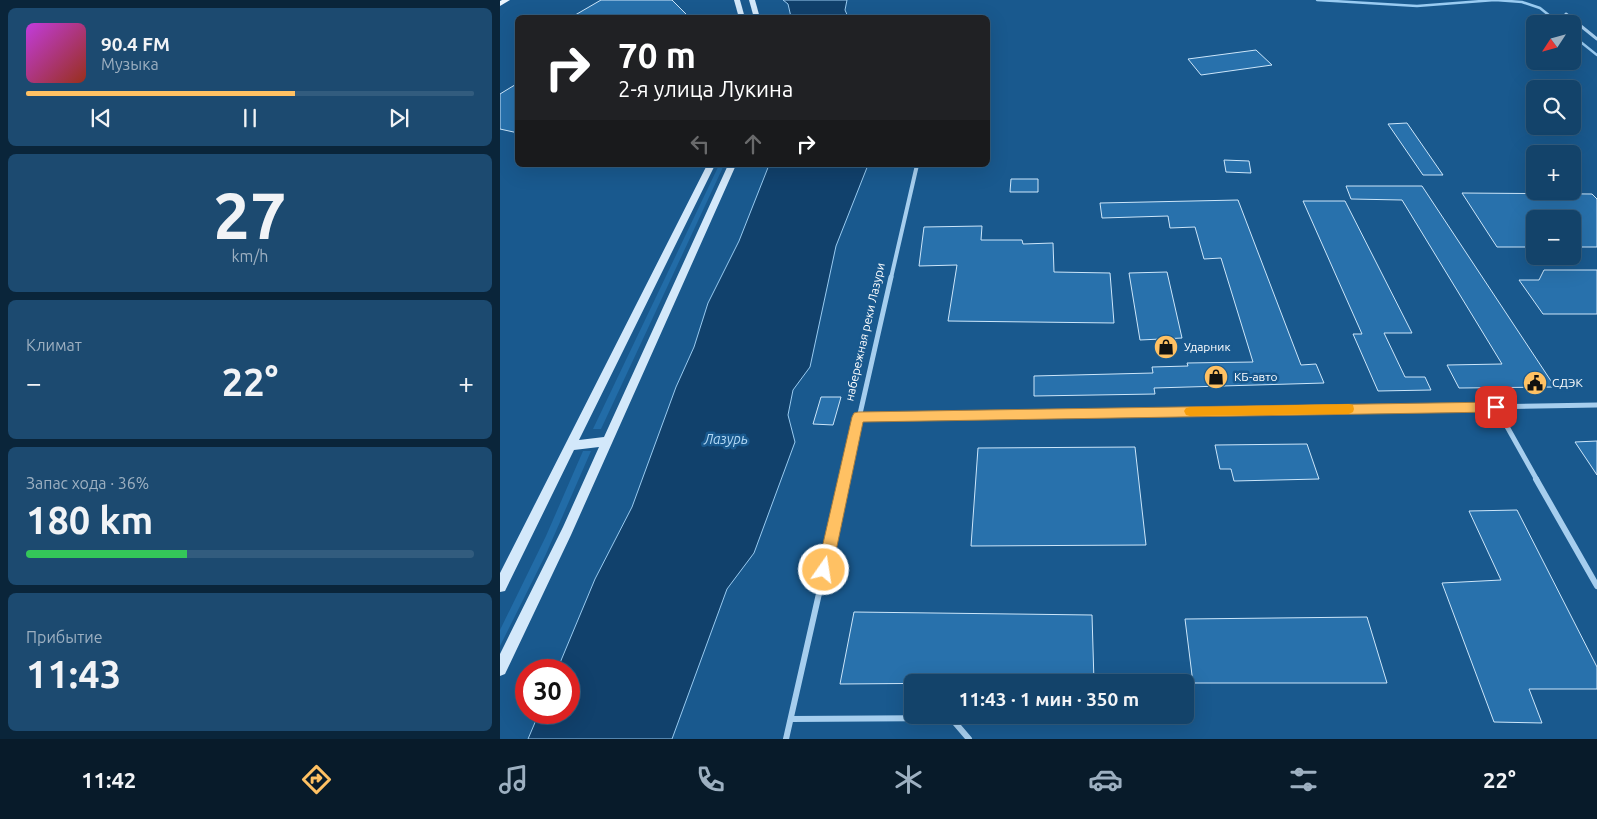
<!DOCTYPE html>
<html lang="ru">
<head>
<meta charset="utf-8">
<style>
  :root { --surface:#13436a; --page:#1c4a70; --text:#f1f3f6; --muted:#9db0c1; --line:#325c7e; --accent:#ffc163 }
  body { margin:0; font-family:Ubuntu,sans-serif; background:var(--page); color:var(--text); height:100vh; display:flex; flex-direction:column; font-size:19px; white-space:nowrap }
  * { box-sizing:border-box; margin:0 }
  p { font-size:16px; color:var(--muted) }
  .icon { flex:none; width:28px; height:28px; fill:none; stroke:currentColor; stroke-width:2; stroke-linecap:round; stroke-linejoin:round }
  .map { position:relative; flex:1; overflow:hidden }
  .sheet { display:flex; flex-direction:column; gap:8px; padding:8px; background:#0a253a; width:500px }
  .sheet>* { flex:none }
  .top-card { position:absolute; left:15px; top:15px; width:475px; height:152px; border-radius:8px; box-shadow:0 5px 20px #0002,0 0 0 1px var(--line); background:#202124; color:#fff; overflow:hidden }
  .needle { width:32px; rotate:234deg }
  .tools { position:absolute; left:1026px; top:15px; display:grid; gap:10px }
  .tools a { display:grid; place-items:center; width:55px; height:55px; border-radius:8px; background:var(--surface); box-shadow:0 5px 20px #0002,0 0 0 1px var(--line); font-size:25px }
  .speed { position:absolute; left:15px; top:659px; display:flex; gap:10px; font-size:25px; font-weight:700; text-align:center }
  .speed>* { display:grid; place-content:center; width:65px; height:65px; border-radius:50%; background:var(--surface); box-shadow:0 5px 20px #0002,0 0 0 1px var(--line); line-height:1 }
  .speed .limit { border:8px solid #d22; background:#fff; color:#111 }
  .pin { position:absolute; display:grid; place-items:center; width:42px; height:42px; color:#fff; margin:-21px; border-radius:10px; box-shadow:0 2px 8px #0006 }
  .me { position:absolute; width:55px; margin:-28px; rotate:13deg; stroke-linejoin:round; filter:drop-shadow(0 0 4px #0008) }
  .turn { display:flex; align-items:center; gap:18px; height:105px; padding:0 20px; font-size:22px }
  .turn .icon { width:65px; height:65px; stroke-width:2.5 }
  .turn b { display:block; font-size:35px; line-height:42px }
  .lanes { display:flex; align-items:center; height:48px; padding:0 20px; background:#0003; justify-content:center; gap:25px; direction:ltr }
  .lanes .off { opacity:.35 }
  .big { font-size:38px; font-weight:700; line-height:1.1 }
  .sheet .card { flex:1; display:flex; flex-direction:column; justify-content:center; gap:8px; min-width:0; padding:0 18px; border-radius:8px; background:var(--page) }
  .sheet .dial { align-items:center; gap:0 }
  .dial b { font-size:65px; line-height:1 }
  .song { display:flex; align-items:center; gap:15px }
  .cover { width:60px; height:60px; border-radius:8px; background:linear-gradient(135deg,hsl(290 70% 55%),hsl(10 70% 35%)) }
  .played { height:5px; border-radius:2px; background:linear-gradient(90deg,var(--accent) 60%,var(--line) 60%) }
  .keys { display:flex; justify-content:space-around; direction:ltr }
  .heat { display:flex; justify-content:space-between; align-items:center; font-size:28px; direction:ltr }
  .charge { height:8px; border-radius:4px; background:linear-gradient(90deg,#34c759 36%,var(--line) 0) }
  .trip { position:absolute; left:404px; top:674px; width:290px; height:50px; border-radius:8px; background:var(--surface); box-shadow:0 5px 20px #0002,0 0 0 1px var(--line); font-weight:700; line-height:50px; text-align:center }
  .dock { display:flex; height:80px; justify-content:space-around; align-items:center; background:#081b2a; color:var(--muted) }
  .dock .icon { width:35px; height:35px }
  .dock .current { color:var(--accent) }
  .dock b { font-size:22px; color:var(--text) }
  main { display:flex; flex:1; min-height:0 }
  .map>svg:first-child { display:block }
  .green { fill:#226ca7 }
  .water { fill:#11416c; stroke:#99cbf1 }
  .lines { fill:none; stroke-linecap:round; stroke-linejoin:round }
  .stream { stroke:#99cbf1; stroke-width:2.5 }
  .building { fill:#2871ac; stroke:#cce6fa }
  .street-far3 { stroke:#a6ceee; stroke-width:3 }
  .street-far2 { stroke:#a6ceee; stroke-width:4 }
  .street-far1 { stroke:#a6ceee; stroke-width:5 }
  .street { stroke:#a6ceee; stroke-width:6 }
  .secondary { fill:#d3e8fa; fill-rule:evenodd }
  .primary { fill:#edf6ff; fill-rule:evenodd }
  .route { fill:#ffc163; stroke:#a67d40 }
  .slow { fill:#f59e0b }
  .labels { text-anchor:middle; stroke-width:5; stroke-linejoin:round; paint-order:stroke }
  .street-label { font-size:12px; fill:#fff; stroke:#19598e }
  .poi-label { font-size:12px; fill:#fff; stroke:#19598e; text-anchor:start }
  .water-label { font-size:14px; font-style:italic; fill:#b2d8f5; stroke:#19598e }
</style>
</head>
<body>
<main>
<section class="sheet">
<div class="card">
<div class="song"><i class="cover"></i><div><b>90.4 FM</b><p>Музыка</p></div></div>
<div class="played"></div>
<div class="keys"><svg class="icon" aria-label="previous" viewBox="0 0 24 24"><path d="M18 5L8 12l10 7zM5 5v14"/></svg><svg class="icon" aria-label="pause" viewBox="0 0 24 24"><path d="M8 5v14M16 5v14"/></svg><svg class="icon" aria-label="next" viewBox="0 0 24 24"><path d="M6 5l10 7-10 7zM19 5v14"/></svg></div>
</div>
<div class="card dial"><b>27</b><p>km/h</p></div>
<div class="card"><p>Климат</p>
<div class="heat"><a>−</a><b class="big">22°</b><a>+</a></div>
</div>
<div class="card"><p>Запас хода · 36%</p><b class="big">180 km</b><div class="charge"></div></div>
<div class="card"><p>Прибытие</p><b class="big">11:43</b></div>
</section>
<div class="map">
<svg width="1097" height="739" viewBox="0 0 1097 739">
  <rect width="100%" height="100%" fill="#19598e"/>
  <!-- green -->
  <g class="green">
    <path d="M 219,165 L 224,165 L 101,429 L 93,429 Z"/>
    <path d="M 83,451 L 91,451 L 46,554 L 0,646 L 0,630 L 46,536 Z"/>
  </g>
  <!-- water -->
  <g class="water">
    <path d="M 283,0 L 347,0 L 345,10 L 348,17 L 291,17 L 288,4 Z"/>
    <path d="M 269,165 L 368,165 L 336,246 L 310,367 L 293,390 L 288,415 L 295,442 L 254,553 L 227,589 L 172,739 L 28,739 L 39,713 L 69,712 L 69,670 L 57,670 L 95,579 L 132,507 L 176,387 L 194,347 L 208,303 L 239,241 Z"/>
  </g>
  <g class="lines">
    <!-- stream -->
    <g class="stream">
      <path d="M 817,0 L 917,6 L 995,0 L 1022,2 L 1040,8 L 1060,24"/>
      <path d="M 1072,35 L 1097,55"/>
    </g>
  </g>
  <!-- building -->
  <g class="building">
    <path d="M 101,0 L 172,0 L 190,18 L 70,18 Z"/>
    <path d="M 756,50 L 772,65 L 701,75 L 688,59 Z"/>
    <path d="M 18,83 L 18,133 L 0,129 L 0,94 Z"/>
    <path d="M 907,123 L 943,175 L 923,175 L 888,124 Z"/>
    <path d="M 724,160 L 749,161 L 751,173 L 726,172 Z"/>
    <path d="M 511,179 L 538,179 L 538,192 L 510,192 Z"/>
    <path d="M 846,186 L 922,186 L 1055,387 L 959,388 L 947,365 L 1002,364 L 902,200 L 851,199 Z"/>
    <path d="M 962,193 L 1092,194 L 1097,199 L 1097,247 L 1072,247 L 1072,219 L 1035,219 L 1035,247 L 997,247 Z"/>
    <path d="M 738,200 L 801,365 L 816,364 L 824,383 L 654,388 L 655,394 L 534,396 L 534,376 L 653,373 L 652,367 L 688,366 L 687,363 L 753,362 L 721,258 L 704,259 L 695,227 L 670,228 L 668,216 L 602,218 L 600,203 Z"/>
    <path d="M 803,201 L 845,201 L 912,333 L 884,333 L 905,377 L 925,377 L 931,390 L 878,391 L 853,334 L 862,334 Z"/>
    <path d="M 482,226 L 481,240 L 522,240 L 523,244 L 553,243 L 554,272 L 610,273 L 614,323 L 448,321 L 457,265 L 419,266 L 424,227 Z"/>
    <path d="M 1044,270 L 1097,270 L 1097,314 L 1043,314 L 1019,280 L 1039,280 Z"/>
    <path d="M 667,272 L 682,338 L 640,340 L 629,273 Z"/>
    <path d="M 321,397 L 341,397 L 333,425 L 313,424 Z"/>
    <path d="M 1097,441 L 1097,475 L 1075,442 Z"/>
    <path d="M 807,444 L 819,479 L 734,481 L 731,469 L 720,469 L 715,445 Z"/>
    <path d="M 635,447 L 646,545 L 471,546 L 478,448 Z"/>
    <path d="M 1017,510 L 1097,667 L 1097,689 L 1029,689 L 1042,723 L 994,722 L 942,583 L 1001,580 L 969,511 Z"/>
    <path d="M 354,612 L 592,615 L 594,682 L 340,684 Z"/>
    <path d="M 867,617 L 887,683 L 693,683 L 685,619 Z"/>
  </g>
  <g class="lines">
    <!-- street-far3 -->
    <path class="street-far3" d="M 1066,14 L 1097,39"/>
    <!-- street-far2 -->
    <path class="street-far2" d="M 391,278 L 417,165"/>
    <!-- street-far1 -->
    <g class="street-far1">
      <path d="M 996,407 L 1037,480"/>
      <path d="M 358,417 L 1097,405"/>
      <path d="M 345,480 L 391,277"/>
    </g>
    <!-- street -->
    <g class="street">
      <path d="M 1036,479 L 1097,586"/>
      <path d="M 291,719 L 451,718 L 469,739"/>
      <path d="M 286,739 L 345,479"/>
    </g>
    <!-- secondary -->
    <g class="secondary">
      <path d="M 234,0 L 240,0 L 245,18 L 239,18 Z"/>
      <path d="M 249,0 L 255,0 L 260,18 L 254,18 Z"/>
      <path d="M 207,165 L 215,165 L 79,440 L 104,437 L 228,165 L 236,165 L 71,535 L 5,674 L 0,676 L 0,654 L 63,527 L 99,447 L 74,450 L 5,591 L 0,592 L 0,573 Z"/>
    </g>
    <!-- primary -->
    <path class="primary" d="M 2,0 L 10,0 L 0,6 L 0,1 Z"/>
  </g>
  <!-- route -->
  <path class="route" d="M 996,402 L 1000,403 L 1002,407 L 1000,410 L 996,412 L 363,422 L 332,570 L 330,574 L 324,577 L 319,574 L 317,570 L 352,417 L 354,413 L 358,412 Z"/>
  <!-- slow -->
  <path class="slow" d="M 849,404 L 853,405 L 854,409 L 853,412 L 849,414 L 690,416 L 686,415 L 684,411 L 686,408 L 690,407 Z"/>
  <!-- icons -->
  <defs>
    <g id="shop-disc" transform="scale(1.25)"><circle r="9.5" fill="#ffc163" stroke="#19598e"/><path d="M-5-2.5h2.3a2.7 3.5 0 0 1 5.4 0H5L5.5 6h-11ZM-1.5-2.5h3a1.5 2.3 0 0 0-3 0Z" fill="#111"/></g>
    <g id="civic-disc" transform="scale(1.25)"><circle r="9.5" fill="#ffc163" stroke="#19598e"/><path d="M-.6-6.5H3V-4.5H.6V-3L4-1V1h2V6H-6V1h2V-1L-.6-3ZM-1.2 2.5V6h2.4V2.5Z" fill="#111"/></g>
  </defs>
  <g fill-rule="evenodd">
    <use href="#shop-disc" x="666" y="347"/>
    <use href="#shop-disc" x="716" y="377"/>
    <use href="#civic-disc" x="1035" y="383"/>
  </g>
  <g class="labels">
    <!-- street labels -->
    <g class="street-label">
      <text transform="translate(365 332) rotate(-77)" y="4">набережная реки Лазури</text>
    </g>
    <!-- poi labels -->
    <g class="poi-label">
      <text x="684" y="351">Ударник</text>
      <text x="734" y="381">КБ-авто</text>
      <text x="1052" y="387">СДЭК</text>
    </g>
    <!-- water labels -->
    <g class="water-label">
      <text x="226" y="444">Лазурь</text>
    </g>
  </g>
</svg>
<div class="tools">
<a><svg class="needle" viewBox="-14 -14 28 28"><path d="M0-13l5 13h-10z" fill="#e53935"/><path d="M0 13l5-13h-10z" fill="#9db0c1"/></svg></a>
<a><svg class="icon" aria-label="search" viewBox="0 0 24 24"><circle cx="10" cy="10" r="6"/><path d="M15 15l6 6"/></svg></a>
<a>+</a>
<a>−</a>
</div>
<div class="speed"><div class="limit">30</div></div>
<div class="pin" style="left:996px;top:407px;background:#d93025"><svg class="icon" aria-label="arrive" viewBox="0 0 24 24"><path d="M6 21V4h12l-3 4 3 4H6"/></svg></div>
<svg class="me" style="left:324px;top:570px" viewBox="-20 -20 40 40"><circle r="17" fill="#ffc163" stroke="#fff" stroke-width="3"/><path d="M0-11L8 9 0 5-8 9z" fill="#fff"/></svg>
<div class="trip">11:43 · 1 мин · 350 m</div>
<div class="top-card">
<div class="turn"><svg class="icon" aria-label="right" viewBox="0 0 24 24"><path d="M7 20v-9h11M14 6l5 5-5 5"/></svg><div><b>70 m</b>2-я улица Лукина</div></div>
<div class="lanes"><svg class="icon off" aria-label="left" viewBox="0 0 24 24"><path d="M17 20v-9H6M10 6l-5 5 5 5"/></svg><svg class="icon off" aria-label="ahead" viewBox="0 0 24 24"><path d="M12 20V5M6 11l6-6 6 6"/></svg><svg class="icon" aria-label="right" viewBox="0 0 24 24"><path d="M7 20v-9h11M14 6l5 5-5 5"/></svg></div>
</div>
</div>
</main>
<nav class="dock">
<b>11:42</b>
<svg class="icon current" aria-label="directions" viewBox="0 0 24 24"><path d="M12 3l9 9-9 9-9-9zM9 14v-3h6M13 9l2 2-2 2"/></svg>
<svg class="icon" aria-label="music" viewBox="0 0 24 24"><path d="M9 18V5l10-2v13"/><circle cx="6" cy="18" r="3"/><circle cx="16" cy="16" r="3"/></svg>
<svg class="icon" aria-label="phone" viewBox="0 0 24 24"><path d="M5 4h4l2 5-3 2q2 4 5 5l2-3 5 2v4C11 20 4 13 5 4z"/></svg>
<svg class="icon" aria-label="climate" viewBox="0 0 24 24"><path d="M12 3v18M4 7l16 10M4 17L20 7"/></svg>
<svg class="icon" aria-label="car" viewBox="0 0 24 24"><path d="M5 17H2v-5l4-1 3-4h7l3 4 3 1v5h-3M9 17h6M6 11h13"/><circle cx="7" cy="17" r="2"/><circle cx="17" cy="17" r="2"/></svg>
<svg class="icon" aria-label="filters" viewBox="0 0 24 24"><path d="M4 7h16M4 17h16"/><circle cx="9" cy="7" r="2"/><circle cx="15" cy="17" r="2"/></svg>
<b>22°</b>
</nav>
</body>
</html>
